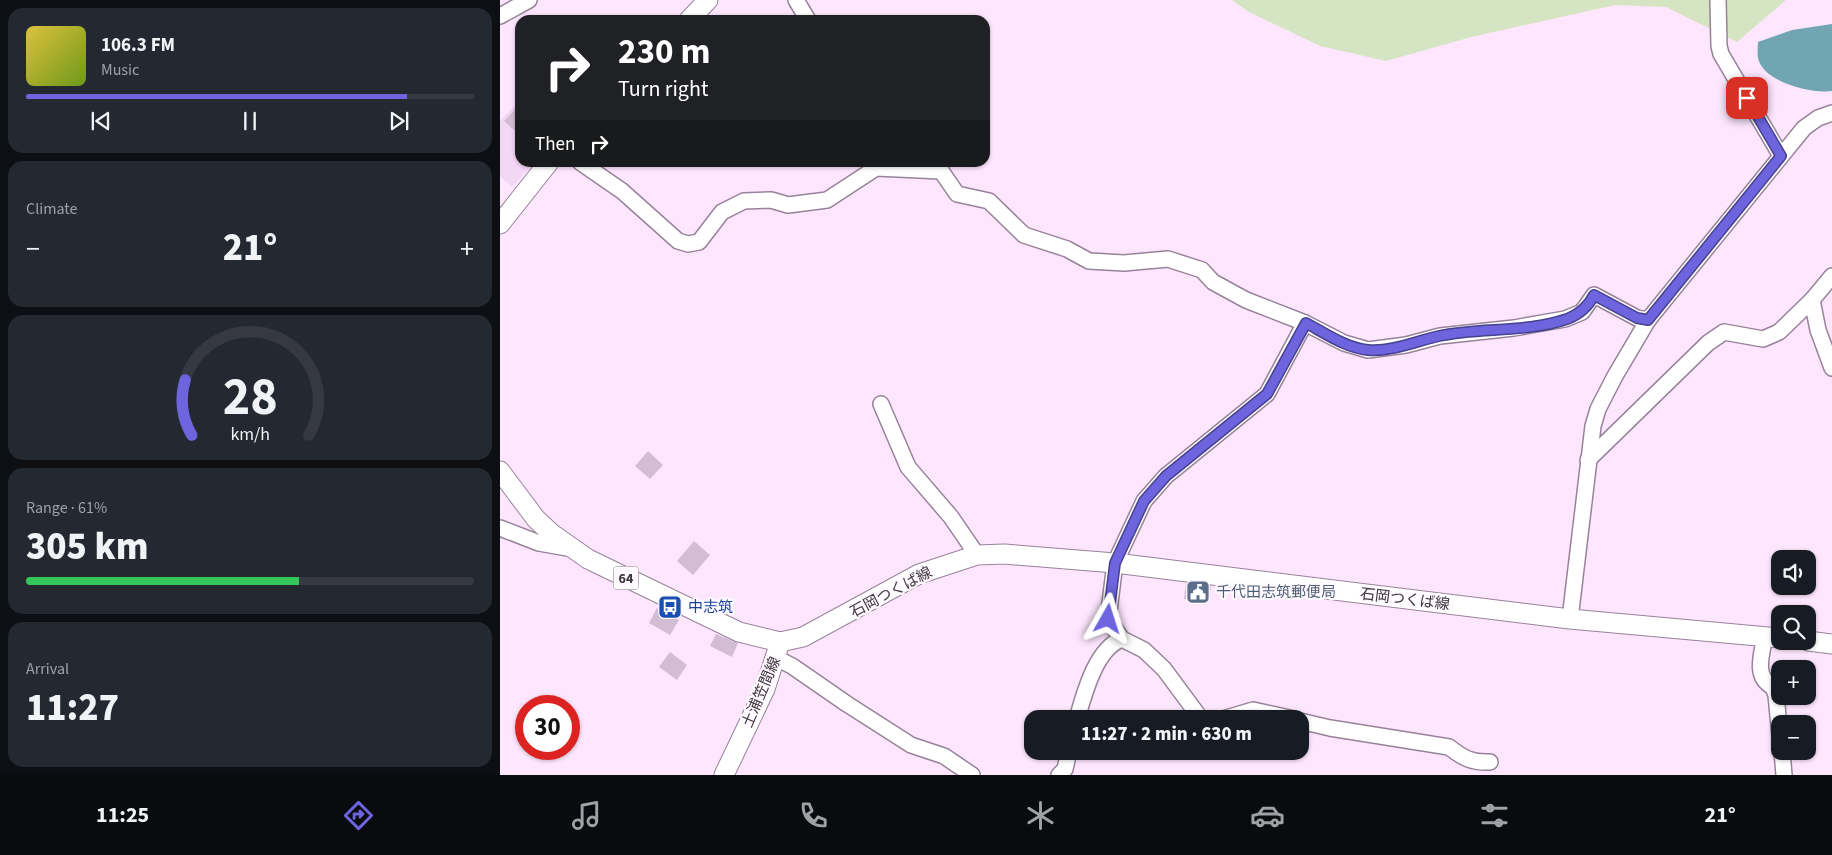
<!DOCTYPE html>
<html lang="en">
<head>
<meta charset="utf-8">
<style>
  :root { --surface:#171b24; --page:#242831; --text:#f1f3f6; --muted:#9ea1a6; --line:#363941; --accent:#6d64de }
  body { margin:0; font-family:"Source Sans 3","Noto Sans JP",sans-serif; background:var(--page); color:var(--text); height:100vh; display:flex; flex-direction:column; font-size:19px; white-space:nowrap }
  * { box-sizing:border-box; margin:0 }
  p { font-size:16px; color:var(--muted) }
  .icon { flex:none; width:28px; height:28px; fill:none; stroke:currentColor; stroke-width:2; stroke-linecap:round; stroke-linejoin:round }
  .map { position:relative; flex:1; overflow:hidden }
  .details { display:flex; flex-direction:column; gap:8px; padding:8px; background:#0d0f14; width:500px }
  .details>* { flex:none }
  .banner { position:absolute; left:15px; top:15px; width:475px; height:152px; border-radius:15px; box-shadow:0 1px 4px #0004; background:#202124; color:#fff; overflow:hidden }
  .buttons { position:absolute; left:1271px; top:550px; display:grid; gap:10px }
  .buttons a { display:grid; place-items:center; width:45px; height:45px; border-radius:10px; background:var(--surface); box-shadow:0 1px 4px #0004; font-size:25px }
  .speed { position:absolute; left:15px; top:695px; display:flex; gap:10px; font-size:25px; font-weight:700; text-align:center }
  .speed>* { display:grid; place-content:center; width:65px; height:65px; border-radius:50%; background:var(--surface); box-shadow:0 1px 4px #0004; line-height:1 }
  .speed .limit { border:8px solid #d22; background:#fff; color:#111 }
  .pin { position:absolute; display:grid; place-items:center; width:42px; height:42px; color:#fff; margin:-21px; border-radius:10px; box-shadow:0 2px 8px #0006 }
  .me { position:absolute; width:55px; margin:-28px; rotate:6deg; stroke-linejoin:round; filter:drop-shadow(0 0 4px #0008) }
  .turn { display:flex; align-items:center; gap:18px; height:105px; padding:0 20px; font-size:22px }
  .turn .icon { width:65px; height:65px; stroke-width:2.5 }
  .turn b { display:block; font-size:35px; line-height:42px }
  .then { display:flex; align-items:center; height:48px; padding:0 20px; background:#0003; gap:10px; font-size:19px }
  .big { font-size:38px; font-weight:800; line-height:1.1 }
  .details .card { flex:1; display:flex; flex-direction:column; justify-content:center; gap:8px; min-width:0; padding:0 18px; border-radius:15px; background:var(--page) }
  .details .dial { align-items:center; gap:0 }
  .dial svg { height:130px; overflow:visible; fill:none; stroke:var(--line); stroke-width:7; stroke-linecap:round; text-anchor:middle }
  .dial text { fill:var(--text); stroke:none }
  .song { display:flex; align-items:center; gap:15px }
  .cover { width:60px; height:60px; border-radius:8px; background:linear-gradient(135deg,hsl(50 70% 55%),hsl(80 70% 35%)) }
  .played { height:5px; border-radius:2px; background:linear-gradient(90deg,var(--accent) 85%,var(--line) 85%) }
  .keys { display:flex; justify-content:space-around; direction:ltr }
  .heat { display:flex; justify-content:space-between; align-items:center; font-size:28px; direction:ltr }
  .charge { height:8px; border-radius:4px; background:linear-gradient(90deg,#34c759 61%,var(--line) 0) }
  .trip { position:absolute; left:524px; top:710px; width:285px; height:50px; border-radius:15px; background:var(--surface); box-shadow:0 1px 4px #0004; font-weight:800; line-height:50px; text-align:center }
  .tabs { display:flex; height:80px; justify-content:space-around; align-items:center; background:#090b0e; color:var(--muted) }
  .tabs .icon { width:35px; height:35px }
  .tabs .active { color:var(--accent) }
  .tabs b { font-size:22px; color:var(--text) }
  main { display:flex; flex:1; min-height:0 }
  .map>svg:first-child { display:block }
  .built { fill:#f3d7f5 }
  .green { fill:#d5e5c3 }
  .water { fill:#70a5b1 }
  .building { fill:#d3bdd4 }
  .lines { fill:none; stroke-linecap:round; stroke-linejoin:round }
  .minor-casing { stroke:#978399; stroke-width:18 }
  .major-casing { stroke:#978399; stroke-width:21 }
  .minor { stroke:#fff; stroke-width:15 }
  .major { stroke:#fff; stroke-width:19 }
  .route-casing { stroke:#474190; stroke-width:12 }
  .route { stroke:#6d64de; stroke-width:9 }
  .labels { text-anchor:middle; stroke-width:4.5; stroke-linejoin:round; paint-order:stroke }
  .shield { fill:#fffaff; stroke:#776f77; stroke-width:1 }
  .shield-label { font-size:14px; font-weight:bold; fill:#3d343d }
  .street-label { font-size:15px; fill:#3d343d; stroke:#fffaff }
  .service-label { font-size:15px; fill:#4e5e75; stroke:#fffaff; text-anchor:start }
  .transit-label { font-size:15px; fill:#164399; stroke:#fffaff; text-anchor:start }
</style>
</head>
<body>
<main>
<section class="details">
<div class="card">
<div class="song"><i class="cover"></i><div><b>106.3 FM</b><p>Music</p></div></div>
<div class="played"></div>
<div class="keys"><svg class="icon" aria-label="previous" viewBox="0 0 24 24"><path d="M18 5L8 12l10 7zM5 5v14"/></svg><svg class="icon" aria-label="pause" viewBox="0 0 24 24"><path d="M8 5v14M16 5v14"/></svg><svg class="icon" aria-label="next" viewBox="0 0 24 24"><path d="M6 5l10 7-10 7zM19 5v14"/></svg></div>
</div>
<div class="card"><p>Climate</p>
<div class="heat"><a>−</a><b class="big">21°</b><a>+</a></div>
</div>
<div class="card dial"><svg viewBox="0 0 100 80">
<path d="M14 69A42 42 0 1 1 86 69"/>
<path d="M14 69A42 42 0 0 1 10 35" stroke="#6d64de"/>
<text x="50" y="56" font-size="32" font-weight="700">28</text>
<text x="50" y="72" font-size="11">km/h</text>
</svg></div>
<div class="card"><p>Range · 61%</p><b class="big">305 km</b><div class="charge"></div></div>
<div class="card"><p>Arrival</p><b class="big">11:27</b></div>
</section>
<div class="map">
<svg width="1332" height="775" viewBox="0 0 1332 775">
  <rect width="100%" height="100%" fill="#fde6fe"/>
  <!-- built -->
  <path class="built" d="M 20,100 L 20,162 L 34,163 L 12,187 L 0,176 L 0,121 Z"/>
  <!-- green -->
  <path class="green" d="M 732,0 L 1286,0 L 1237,42 L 1166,7 L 1115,5 L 975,36 L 886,61 L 820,46 L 749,12 Z"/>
  <!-- water -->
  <path class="water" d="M 1332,24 L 1332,91 C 1311,94 1263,82 1258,58 C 1257,53 1258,47 1258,42 L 1292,30 Z"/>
  <!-- building -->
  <g class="building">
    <path d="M 20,104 L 20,128 L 16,132 L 4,121 Z"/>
    <path d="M 148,451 L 163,465 L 150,479 L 135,466 Z"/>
    <path d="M 194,541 L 210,555 L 193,575 L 177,561 Z"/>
    <path d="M 686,583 L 711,586 L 708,603 L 684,599 Z"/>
    <path d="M 157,608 L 179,620 L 170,635 L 149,623 Z"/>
    <path d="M 216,634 L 238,643 L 232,657 L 210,646 Z"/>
    <path d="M 170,652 L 187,665 L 177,680 L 159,667 Z"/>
  </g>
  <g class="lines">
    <!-- minor casing -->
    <g class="minor-casing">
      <g id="minor">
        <path d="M 296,0 L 308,20"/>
        <path d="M 1218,0 L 1219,46 L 1221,54 L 1281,156"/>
        <path d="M 0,16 L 29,0"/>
        <path d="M 80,162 L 122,191 L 178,241 L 188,244 L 199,242 L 222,212 L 244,201 L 271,200 L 288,205 L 327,200 L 376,168 L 441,171"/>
        <path d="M 435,162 L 457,194 L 489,201 L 524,235 L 567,249 L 589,261 L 624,263 L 668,259 L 702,270 L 713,282 L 746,300 L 805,323 L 844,343 L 868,350 L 906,345 L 940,336 L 1014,328 L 1065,319 L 1082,312 L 1094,295 L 1137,318 L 1148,320"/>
        <path d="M 1312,300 L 1332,276"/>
        <path d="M 381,404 L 408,467 L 451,517 L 477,555"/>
        <path d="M 1088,460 L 1208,343 L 1224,332 L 1263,339 L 1279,332 L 1312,300 L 1318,330 L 1332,368"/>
        <path d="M 0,528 L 39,543 L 73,549"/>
        <path d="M 1070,619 L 1093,426 L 1098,409 L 1115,376 L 1148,320 L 1304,128 L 1318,118 L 1332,113"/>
        <path d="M 1265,636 C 1262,654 1253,677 1273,687 L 1276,695 L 1280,737"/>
        <path d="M 276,658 L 292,666 L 347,704 L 411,745 L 444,756 L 472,775"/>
        <path d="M 577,719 C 584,694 596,648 622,639"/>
        <path d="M 701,719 L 664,669 L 644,650 L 622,639 L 608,619 L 615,563 L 644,501 L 666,476 L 767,394 L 805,323"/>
        <path d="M 723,719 L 753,710 L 794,719"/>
        <path d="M 800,721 L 830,728 L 949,747 C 963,758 972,763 990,762"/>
        <path d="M 1282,751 L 1284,775"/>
        <path d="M 559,775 L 565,769 L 569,751"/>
      </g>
    </g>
    <!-- major casing -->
    <g class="major-casing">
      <g id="major">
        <path d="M 189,20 L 208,0"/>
        <path d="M 0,224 L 49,162"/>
        <path d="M 0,471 L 36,519 L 51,533 L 88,559 L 239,632 L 280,642 L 303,637 L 419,574 L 477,555 L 504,554 L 615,563 L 1070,619 L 1280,638"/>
        <path d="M 1308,641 L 1332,644"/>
        <path d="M 224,775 L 265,689 L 280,642"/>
      </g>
    </g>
    <!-- minor -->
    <use href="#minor" class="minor"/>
    <!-- major -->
    <use href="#major" class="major"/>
  </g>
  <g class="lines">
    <!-- route casing -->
    <g class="route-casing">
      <path id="route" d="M 608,619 L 615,563 L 644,501 L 666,476 L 767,394 L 806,323 C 825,333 846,348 868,350 C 892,352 916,341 939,336 C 980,327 1026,333 1067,319 C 1080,314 1088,307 1094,295 L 1137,318 L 1148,320 L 1281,156 L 1247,98"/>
    </g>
    <!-- route -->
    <use href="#route" class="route"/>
  </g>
  <!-- icons -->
  <defs>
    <g id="civic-square" transform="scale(1.25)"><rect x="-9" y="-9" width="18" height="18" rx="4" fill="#5c6f8a" stroke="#fffaff"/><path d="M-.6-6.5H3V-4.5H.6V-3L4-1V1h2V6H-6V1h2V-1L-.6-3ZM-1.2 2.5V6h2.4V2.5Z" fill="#fff"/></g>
    <g id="bus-square" transform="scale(1.25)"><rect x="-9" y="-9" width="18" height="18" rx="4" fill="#1a4fb4" stroke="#fffaff"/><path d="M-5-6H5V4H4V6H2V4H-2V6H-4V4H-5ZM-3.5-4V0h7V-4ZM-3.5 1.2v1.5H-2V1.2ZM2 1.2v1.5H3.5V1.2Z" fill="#fff"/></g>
  </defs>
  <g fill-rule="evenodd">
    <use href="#civic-square" x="698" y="592"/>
    <use href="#bus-square" x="170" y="607"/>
  </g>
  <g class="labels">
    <!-- shield labels -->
    <rect class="shield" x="113.5" y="566.5" width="25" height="23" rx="4"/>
    <g class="shield-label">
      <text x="126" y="583">64</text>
    </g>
    <!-- street labels -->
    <g class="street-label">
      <text transform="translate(391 592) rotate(-28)" y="5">石岡つくば線</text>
      <text transform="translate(905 599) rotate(7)" y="5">石岡つくば線</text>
      <text transform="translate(261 692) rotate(-67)" y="5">土浦笠間線</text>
    </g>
    <!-- service labels -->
    <g class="service-label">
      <text x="716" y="597">千代田志筑郵便局</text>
    </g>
    <!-- transit labels -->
    <g class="transit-label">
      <text x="188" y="612">中志筑</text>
    </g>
  </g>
</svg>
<div class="buttons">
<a><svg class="icon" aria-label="sound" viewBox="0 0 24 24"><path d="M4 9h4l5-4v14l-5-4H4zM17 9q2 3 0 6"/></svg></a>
<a><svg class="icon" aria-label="search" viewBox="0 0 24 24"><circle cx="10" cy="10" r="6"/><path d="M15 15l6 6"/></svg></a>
<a>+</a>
<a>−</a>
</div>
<div class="speed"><div class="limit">30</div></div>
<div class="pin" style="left:1247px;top:98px;background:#d93025"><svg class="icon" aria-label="arrive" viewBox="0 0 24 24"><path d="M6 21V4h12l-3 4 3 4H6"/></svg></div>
<svg class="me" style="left:608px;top:619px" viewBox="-20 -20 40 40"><path d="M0-17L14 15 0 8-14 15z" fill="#6d64de" stroke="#fff" stroke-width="4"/></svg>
<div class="trip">11:27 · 2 min · 630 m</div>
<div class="banner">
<div class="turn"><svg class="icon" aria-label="right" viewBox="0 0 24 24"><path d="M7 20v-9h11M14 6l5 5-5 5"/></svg><div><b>230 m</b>Turn right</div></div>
<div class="then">Then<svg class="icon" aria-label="right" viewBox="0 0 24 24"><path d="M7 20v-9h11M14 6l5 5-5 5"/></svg></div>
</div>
</div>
</main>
<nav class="tabs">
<b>11:25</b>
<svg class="icon active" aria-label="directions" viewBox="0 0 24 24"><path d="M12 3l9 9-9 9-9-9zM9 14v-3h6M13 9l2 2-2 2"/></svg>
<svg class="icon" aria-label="music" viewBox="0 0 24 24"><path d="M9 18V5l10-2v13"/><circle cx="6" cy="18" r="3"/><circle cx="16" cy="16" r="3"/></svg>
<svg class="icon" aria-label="phone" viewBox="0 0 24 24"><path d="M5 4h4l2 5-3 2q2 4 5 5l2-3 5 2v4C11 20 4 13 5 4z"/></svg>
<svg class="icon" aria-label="climate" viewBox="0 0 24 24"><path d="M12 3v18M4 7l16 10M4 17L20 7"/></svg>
<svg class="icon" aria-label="car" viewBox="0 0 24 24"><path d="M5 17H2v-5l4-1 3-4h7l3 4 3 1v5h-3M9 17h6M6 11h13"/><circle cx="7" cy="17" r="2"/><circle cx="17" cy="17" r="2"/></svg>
<svg class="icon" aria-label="filters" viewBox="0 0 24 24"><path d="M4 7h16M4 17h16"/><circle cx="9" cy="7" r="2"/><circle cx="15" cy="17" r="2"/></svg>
<b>21°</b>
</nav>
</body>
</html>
